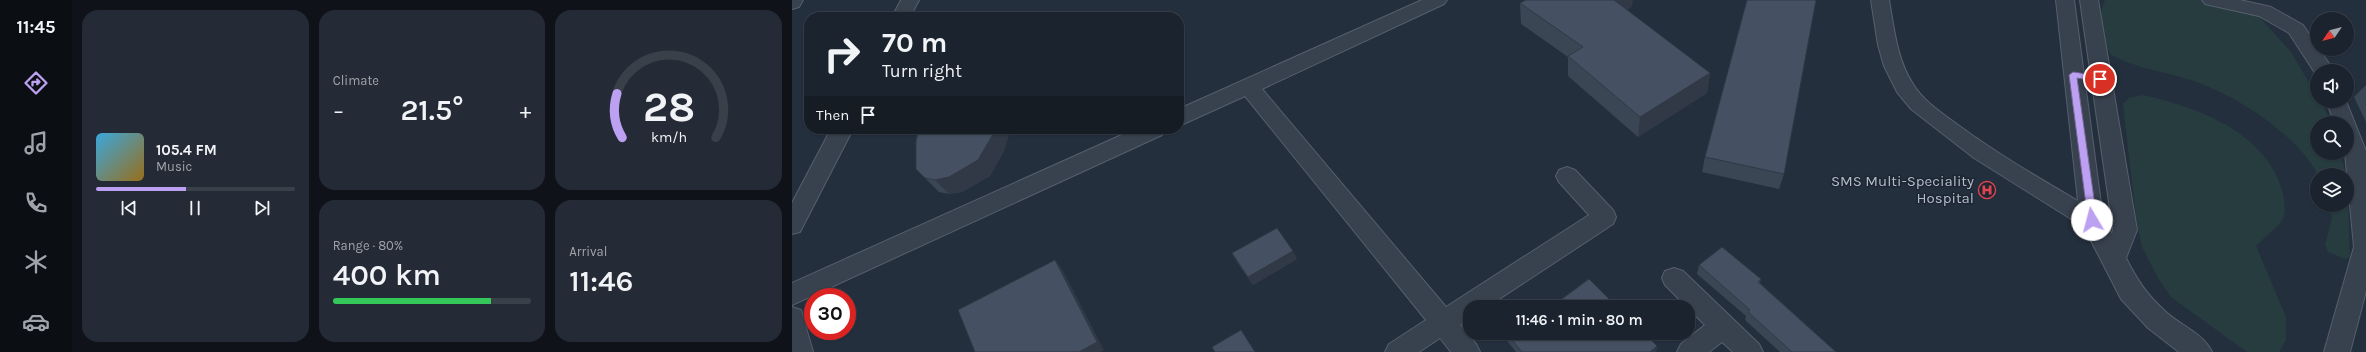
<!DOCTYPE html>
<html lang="en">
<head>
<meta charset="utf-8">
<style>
  :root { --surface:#1b232e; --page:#242b36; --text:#f1f3f6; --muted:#a0a4aa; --line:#39404a; --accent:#bca0f2 }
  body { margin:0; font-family:Karla,sans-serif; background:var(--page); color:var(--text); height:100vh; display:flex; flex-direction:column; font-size:15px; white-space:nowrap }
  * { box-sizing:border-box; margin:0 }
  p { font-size:13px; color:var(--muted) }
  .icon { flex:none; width:22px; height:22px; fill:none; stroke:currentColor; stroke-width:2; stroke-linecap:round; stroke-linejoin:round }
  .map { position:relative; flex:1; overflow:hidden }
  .drawer { display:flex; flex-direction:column; gap:10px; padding:10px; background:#0f1319; width:720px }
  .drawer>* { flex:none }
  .top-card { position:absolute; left:12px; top:12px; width:380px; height:122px; border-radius:16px; box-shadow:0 1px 3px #0004,0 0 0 1px var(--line); background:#1b232e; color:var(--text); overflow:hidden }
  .needle { width:26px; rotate:235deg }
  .tools { position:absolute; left:1518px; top:12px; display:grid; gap:8px }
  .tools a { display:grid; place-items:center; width:44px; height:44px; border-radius:50%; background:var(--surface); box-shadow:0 1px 3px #0004,0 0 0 1px var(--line); font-size:20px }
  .speed { position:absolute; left:12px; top:288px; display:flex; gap:8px; font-size:20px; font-weight:700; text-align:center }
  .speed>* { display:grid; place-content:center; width:52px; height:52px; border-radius:50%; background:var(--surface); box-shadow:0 1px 3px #0004,0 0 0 1px var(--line); line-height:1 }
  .speed .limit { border:6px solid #d22; background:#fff; color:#111 }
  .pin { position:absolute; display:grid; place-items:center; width:34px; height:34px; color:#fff; margin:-17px; border:2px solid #fff; border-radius:50%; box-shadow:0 1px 4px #0007 }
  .me { position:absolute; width:44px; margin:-22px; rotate:352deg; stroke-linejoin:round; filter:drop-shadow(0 0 3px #0008) }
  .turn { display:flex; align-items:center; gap:14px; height:84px; padding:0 12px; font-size:18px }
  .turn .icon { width:52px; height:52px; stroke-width:2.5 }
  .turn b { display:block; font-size:28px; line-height:34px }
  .then { display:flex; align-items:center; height:38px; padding:0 12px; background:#0003; gap:8px; font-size:15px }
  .big { font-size:30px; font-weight:600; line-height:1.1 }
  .drawer .widget { flex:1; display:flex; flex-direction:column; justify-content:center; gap:6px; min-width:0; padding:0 14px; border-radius:16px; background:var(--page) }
  .drawer .dial { align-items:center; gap:0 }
  .dial svg { height:104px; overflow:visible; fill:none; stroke:var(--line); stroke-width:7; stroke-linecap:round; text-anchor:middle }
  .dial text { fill:var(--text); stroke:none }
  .song { display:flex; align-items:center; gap:12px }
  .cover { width:48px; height:48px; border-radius:6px; background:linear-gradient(135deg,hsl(200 70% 55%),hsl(40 70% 35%)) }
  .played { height:4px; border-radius:2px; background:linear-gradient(90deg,var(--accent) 45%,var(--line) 45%) }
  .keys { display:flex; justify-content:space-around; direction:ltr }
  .heat { display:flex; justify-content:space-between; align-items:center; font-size:22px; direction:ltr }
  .charge { height:6px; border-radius:3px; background:linear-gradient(90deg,#34c759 80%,var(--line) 0) }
  .drawer .tiles { flex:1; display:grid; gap:10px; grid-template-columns:repeat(3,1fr) }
  .widget:first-child { grid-row:span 2 }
  .trip { position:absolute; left:671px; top:300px; width:232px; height:40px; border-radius:16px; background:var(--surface); box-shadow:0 1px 3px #0004,0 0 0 1px var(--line); font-weight:600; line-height:40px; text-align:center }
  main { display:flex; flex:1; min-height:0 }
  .tab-bar { display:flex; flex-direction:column; width:72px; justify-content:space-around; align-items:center; background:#0b0e12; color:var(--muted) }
  .tab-bar .icon { width:28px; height:28px }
  .tab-bar .on { color:var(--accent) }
  .tab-bar b { font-size:18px; color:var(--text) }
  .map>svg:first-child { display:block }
  .green { fill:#263c3f }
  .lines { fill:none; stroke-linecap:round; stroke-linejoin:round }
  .minor-casing { stroke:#565f6c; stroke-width:2 }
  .minor { fill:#38414e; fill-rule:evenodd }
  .wall { fill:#3b4654 }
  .shaded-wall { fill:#303945 }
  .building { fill:#455162; stroke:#303945 }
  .route { fill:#bca0f2; stroke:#7a689d }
  .labels { text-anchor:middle; stroke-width:3; stroke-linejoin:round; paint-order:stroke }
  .poi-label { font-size:15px; fill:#b4bcc9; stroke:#1d2633; text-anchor:end }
</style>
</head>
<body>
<main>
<nav class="tab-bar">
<b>11:45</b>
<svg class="icon on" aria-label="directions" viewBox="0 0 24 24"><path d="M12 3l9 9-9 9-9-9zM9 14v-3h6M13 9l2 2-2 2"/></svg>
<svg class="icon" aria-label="music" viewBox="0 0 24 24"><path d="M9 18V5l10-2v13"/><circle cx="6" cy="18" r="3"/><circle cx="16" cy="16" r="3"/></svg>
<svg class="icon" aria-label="phone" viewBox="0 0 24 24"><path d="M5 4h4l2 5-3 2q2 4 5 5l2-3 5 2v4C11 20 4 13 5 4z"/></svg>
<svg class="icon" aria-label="climate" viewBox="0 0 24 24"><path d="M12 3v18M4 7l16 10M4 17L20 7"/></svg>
<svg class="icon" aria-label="car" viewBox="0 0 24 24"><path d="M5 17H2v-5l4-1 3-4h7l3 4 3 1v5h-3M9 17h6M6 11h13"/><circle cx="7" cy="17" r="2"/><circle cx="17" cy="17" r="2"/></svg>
</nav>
<section class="drawer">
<div class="tiles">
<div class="widget">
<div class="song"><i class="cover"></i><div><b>105.4 FM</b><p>Music</p></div></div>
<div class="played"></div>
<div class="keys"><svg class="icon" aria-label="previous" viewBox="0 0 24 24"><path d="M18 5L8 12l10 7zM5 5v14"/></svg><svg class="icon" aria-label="pause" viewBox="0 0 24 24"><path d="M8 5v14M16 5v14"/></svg><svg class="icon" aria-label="next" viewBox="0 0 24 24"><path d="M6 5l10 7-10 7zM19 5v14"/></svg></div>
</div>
<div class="widget"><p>Climate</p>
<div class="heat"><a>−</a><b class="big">21.5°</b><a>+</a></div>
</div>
<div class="widget dial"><svg viewBox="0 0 100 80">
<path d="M14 69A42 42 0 1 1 86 69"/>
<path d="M14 69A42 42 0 0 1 10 35" stroke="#bca0f2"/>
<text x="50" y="56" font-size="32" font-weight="700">28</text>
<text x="50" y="72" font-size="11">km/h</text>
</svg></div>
<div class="widget"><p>Range · 80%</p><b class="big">400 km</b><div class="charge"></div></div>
<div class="widget"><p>Arrival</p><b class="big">11:46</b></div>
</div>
</section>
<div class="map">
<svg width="1574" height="352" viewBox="0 0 1574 352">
  <rect width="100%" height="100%" fill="#242f3e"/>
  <!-- green -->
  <g class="green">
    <path d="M 1313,0 L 1416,0 L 1463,12 L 1499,52 L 1525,96 L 1525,101 L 1528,101 L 1539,121 L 1539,123 L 1525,123 L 1525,153 L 1548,153 L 1554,175 L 1526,175 C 1504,133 1443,95 1399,80 C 1370,71 1345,69 1318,54 C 1311,36 1304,19 1313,0 Z"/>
    <path d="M 1351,95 C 1404,107 1473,131 1490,190 C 1492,198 1495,212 1490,220 C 1485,229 1472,237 1464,246 L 1494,317 L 1494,340 L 1487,352 L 1455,352 L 1379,297 L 1366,278 L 1350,247 L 1344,219 L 1331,104 L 1337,98 Z"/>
    <path d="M 1555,180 L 1558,257 L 1553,259 L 1536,252 L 1533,245 L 1540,218 L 1537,205 L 1555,205 Z"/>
  </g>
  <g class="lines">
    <!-- minor casing -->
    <g class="minor-casing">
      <g id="minor">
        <path d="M 0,0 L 11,0 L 7,7 L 0,9 Z"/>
        <path d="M 109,0 L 127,0 L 118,17 L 100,17 Z"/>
        <path d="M 630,0 L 655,0 L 652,4 L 470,89 L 654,307 L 797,215 L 767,182 L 764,176 L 767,170 L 775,167 L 783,170 L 821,210 L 824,217 L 821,224 L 695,307 L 678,307 L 678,318 L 668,325 L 684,344 L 688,352 L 659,352 L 648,338 L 627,352 L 593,352 L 597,344 L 634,320 L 453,96 L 387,126 L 387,109 Z"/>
        <path d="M 1079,0 L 1097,0 C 1102,28 1105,60 1121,84 C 1131,101 1150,113 1166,125 C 1204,153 1245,177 1286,201 L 1264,0 L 1282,0 L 1311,219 L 1320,234 L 1321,230 L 1288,0 L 1306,0 L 1345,230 L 1334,258 C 1345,280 1355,295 1374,312 C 1388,325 1412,334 1420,352 L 1387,352 L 1356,328 L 1329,299 L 1292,227 L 1182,158 L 1119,109 L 1105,92 L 1092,66 L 1086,45 Z"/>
        <path d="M 1410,0 L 1448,0 L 1479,7 L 1511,25 L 1525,46 L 1525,49 L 1527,49 L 1542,71 L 1525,71 L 1525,76 L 1497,33 L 1467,16 L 1413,4 Z"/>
        <path d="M 1534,101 L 1554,101 L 1574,151 L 1574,291 L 1558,352 L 1532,352 L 1562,247 L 1553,153 L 1555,153 L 1555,123 L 1543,123 Z"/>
        <path d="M 39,129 L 61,129 L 8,232 L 0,234 L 0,203 Z"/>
        <path d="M 343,129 L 374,129 L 370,135 L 0,305 L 0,283 Z"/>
        <path d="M 882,268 L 891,271 L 967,344 L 971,352 L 941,352 L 930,342 L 917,352 L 885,352 L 889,344 L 913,325 L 873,285 L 870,278 L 873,271 Z"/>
        <path d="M 0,307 L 9,310 L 21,352 L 0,352 Z"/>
      </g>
    </g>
    <!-- minor -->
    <use href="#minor" class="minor"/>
  </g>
  <!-- wall -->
  <g class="wall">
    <path d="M 728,3 L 840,6 L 835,10 L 918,73 L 915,93 L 846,137 L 776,76 L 776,57 L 729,24 Z"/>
    <path d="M 1574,85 L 1574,122 L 1562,97 Z"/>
    <path d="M 212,151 L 198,176 L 170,192 L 157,194 L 147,192 L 124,169 Z"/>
    <path d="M 913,157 L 992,174 L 987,189 L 910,172 Z"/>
    <path d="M 440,253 L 505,259 L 461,285 L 445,262 Z"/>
    <path d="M 907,265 L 969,279 L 968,283 L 1044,352 L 988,352 L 953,320 L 954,316 L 905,274 Z"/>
    <path d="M 715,334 L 865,346 L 864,352 L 724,352 L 716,342 Z"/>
  </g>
  <!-- shaded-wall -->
  <g class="shaded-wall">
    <path d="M 821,0 L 841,0 L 840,6 L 821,19 Z"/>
    <path d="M 918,73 L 915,93 L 846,137 L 848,117 Z"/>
    <path d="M 202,129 L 219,129 L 212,151 L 198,176 L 170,192 L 157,194 L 143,180 Z"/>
    <path d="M 501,251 L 505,259 L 461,285 L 456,277 Z"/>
    <path d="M 263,260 L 270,269 L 312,350 L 308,352 L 287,352 Z"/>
    <path d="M 865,346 L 864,352 L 858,352 Z"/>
  </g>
  <!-- building -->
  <g class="building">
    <path d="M 734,0 L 822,0 L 918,73 L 848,117 L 776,56 L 791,47 L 728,3 Z"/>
    <path d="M 955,0 L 1024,0 L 992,174 L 913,157 Z"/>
    <path d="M 127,129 L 202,129 L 200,136 L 186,160 L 157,177 L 143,180 L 133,178 L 124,169 L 124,141 Z"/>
    <path d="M 485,228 L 501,251 L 456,277 L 440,253 Z"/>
    <path d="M 930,247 L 969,279 L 966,282 L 1044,352 L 1000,352 L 956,312 L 958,310 L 907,265 Z"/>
    <path d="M 263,260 L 305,342 L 287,352 L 183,352 L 166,310 Z"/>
    <path d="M 797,279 L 825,307 L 759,307 Z"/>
    <path d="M 449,330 L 463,352 L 423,352 L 420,347 Z"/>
    <path d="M 716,333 L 852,333 L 865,346 L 858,352 L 730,352 L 715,334 Z"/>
  </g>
  <!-- route -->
  <path class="route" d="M 1281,72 L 1308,76 L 1312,79 L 1308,82 L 1285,78 L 1305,220 L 1300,223 L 1296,220 L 1277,75 Z"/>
  <!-- icons -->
  <defs>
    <g id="hospital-ring" transform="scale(0.9)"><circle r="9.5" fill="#1d2633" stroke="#e0444e" stroke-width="1.5"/><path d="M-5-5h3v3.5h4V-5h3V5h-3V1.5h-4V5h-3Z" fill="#e0444e"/></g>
  </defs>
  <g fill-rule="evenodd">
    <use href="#hospital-ring" x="1195" y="190"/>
  </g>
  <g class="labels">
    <!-- poi labels -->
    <g class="poi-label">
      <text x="1182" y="186">SMS Multi-Speciality<tspan x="1182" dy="17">Hospital</tspan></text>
    </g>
  </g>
</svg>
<div class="tools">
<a><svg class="needle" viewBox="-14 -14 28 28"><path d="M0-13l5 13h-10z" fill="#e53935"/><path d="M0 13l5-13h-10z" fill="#a0a4aa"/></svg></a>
<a><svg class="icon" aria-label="sound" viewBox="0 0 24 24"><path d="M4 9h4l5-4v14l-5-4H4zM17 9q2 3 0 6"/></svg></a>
<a><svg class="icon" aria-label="search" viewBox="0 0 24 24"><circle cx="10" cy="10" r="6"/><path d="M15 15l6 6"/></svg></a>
<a><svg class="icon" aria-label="layers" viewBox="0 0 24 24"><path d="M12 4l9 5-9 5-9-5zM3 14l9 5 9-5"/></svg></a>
</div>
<div class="speed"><div class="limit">30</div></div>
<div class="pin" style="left:1308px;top:79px;background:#d93025"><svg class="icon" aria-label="arrive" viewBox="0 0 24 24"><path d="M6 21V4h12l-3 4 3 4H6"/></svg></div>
<svg class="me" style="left:1300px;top:220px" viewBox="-20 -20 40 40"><circle r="19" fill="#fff"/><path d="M0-13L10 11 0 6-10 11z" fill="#bca0f2"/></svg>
<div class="trip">11:46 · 1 min · 80 m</div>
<div class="top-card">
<div class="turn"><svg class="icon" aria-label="right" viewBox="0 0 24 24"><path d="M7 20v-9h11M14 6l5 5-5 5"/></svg><div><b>70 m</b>Turn right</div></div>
<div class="then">Then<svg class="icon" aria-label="arrive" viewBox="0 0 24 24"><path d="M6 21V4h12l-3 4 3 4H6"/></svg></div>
</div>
</div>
</main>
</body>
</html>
